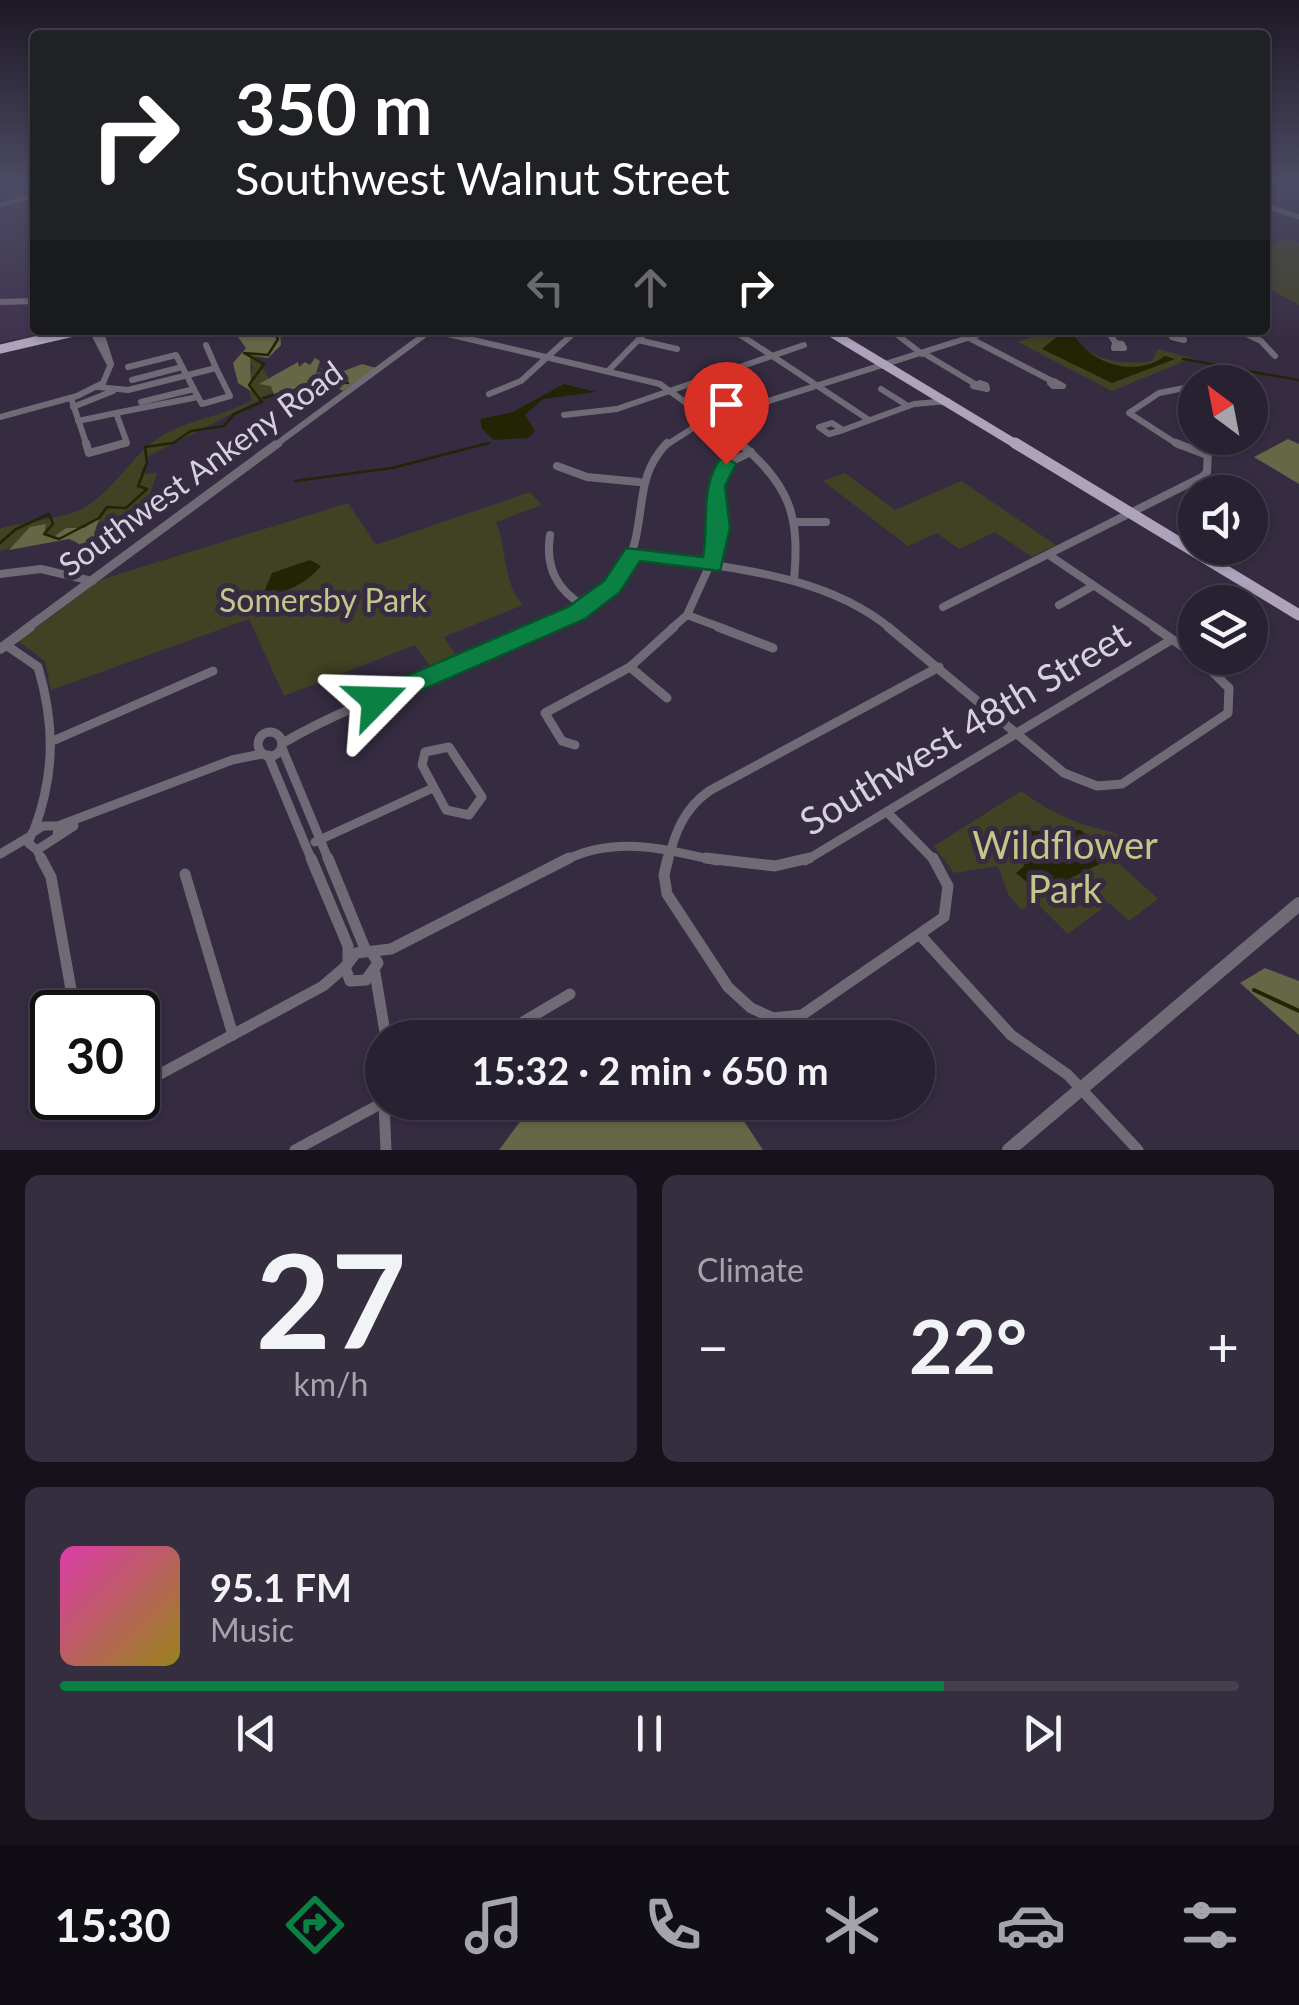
<!DOCTYPE html>
<html lang="en">
<head>
<meta charset="utf-8">
<style>
  :root { --surface:#282132; --page:#342e3e; --text:#f1f3f6; --muted:#a5a3ac; --line:#443e4d; --accent:#0b8043 }
  body { margin:0; font-family:Lato,sans-serif; background:var(--page); color:var(--text); height:100vh; display:flex; flex-direction:column; font-size:38px; white-space:nowrap }
  * { box-sizing:border-box; margin:0 }
  p { font-size:32px; color:var(--muted) }
  .icon { flex:none; width:55px; height:55px; fill:none; stroke:currentColor; stroke-width:2; stroke-linecap:round; stroke-linejoin:round }
  .map { position:relative; height:1150px; overflow:hidden }
  .panel { display:flex; flex-direction:column; gap:25px; padding:25px; background:#16121c; flex:1 }
  .panel>* { flex:none }
  .banner { position:absolute; left:30px; top:30px; width:1240px; height:305px; border-radius:10px; box-shadow:0 2px 8px #0004,0 0 0 2px var(--line); background:#202124; color:#fff; overflow:hidden }
  .needle { width:65px; rotate:328deg }
  .buttons { position:absolute; left:1178px; top:365px; display:grid; gap:20px }
  .buttons a { display:grid; place-items:center; width:90px; height:90px; border-radius:50%; background:var(--surface); box-shadow:0 2px 8px #0004,0 0 0 2px var(--line); font-size:50px }
  .speed { position:absolute; left:30px; top:990px; display:flex; gap:20px; font-size:50px; font-weight:700; text-align:center }
  .speed>* { display:grid; place-content:center; width:130px; height:130px; border-radius:50%; background:var(--surface); box-shadow:0 2px 8px #0004,0 0 0 2px var(--line); line-height:1 }
  .speed .limit { border:5px solid #111; border-radius:15px; background:#fff; color:#111 }
  .pin { position:absolute; display:grid; place-items:center; width:85px; height:85px; color:#fff; margin:-102px -42px; border-radius:50% 50% 50% 0; rotate:-45deg; box-shadow:0 0 10px #0007 }
  .pin .icon { rotate:45deg }
  .me { position:absolute; width:110px; margin:-55px; rotate:68deg; stroke-linejoin:round; filter:drop-shadow(0 0 8px #0008) }
  .turn { display:flex; align-items:center; gap:35px; height:210px; padding:0 40px; font-size:45px }
  .turn .icon { width:130px; height:130px; stroke-width:2.5 }
  .turn b { display:block; font-size:70px; line-height:85px }
  .lanes { display:flex; align-items:center; height:95px; padding:0 40px; background:#0003; justify-content:center; gap:50px; direction:ltr }
  .lanes .off { opacity:.35 }
  .big { font-size:75px; font-weight:700; line-height:1.1 }
  .panel .widget { flex:1; display:flex; flex-direction:column; justify-content:center; gap:15px; min-width:0; padding:0 35px; border-radius:15px; background:var(--page) }
  .panel .dial { align-items:center; gap:0 }
  .dial b { font-size:130px; line-height:1 }
  .song { display:flex; align-items:center; gap:30px }
  .cover { width:120px; height:120px; border-radius:15px; background:linear-gradient(135deg,hsl(320 70% 55%),hsl(50 70% 35%)) }
  .played { height:10px; border-radius:5px; background:linear-gradient(90deg,var(--accent) 75%,var(--line) 75%) }
  .keys { display:flex; justify-content:space-around; direction:ltr }
  .heat { display:flex; justify-content:space-between; align-items:center; font-size:55px; direction:ltr }
  .panel .tiles { flex:1; display:grid; gap:25px; grid-template-columns:1fr 1fr }
  .widget:last-child { grid-column:span 2 }
  .trip { position:absolute; left:365px; top:1020px; width:570px; height:100px; border-radius:50px; background:var(--surface); box-shadow:0 2px 8px #0004,0 0 0 2px var(--line); font-weight:700; line-height:100px; text-align:center }
  .menu { display:flex; height:160px; justify-content:space-around; align-items:center; background:#100d14; color:var(--muted) }
  .menu .icon { width:70px; height:70px }
  .menu .selected { color:var(--accent) }
  .menu b { font-size:45px; color:var(--text) }
  .map>svg:first-child { display:block }
  .built { fill:#3f324e }
  .green { fill:#414223 }
  .forest { fill:#666746 }
  .water { fill:#232404 }
  .lines { fill:none; stroke-linecap:round; stroke-linejoin:round }
  .stream-far1 { stroke:#232404; stroke-width:2.5 }
  .stream { stroke:#232404; stroke-width:4 }
  .minor-far4 { stroke:#6f6b76; stroke-width:5 }
  .minor-far3 { stroke:#6f6b76; stroke-width:6 }
  .minor-far2 { stroke:#6f6b76; stroke-width:8 }
  .minor-far1 { stroke:#6f6b76; stroke-width:9 }
  .minor { stroke:#6f6b76; stroke-width:11 }
  .tertiary-far3 { stroke:#6f6b76; stroke-width:6 }
  .tertiary-far2 { stroke:#6f6b76; stroke-width:9 }
  .tertiary-far1 { stroke:#6f6b76; stroke-width:10 }
  .tertiary { stroke:#6f6b76; stroke-width:14 }
  .primary-far1 { stroke:#ada3ba; stroke-width:9 }
  .primary { stroke:#ada3ba; stroke-width:11 }
  .route { fill:#0b8043; stroke:#07532c; stroke-width:2.5 }
  .labels { text-anchor:middle; stroke-width:10; stroke-linejoin:round; paint-order:stroke }
  .street-label { font-size:32px; fill:#d7d1df; stroke:#362c42 }
  .park-label { font-size:32px; fill:#c3c589; stroke:#362c42 }
  .near-street-label { font-size:38px; fill:#d7d1df; stroke:#362c42 }
  .near-park-label { font-size:38px; fill:#c3c589; stroke:#362c42 }
</style>
</head>
<body>
<div class="map">
<svg width="1299" height="1150" viewBox="0 0 1299 1150">
  <rect width="100%" height="100%" fill="#362c42"/>
  <!-- built -->
  <path class="built" d="M 0,183 L 35,183 L 35,330 L 56,330 L 0,342 L 0,201 L 9,198 L 0,193 Z"/>
  <!-- green -->
  <g class="green">
    <path d="M 1288,239 L 1299,243 L 1299,305 L 1265,286 L 1265,246 Z"/>
    <path d="M 1050,330 L 1075,330 L 1080,346 C 1104,362 1123,365 1152,361 L 1158,349 L 1192,358 L 1112,391 L 1018,342 Z"/>
    <path d="M 252,350 L 276,391 L 149,456 L 140,474 L 157,473 L 144,511 L 0,551 L 0,529 C 23,521 65,519 84,508 C 117,488 133,452 165,434 C 192,419 224,415 252,401 L 247,385 L 253,367 L 244,356 Z"/>
    <path d="M 845,473 L 895,510 L 961,481 L 1056,545 L 1032,557 L 995,532 L 959,549 L 937,533 L 908,546 L 823,481 Z"/>
    <path d="M 530,492 L 542,505 L 496,522 C 508,550 501,580 523,605 L 444,637 L 458,659 L 432,669 L 415,645 L 284,696 L 249,619 L 51,690 L 45,661 L 18,641 L 100,580 L 348,503 L 376,545 Z"/>
    <path d="M 1021,791 C 1039,804 1056,814 1077,822 C 1100,831 1116,829 1135,846 L 1116,861 L 1158,899 L 1129,921 L 1109,903 L 1068,934 L 1035,901 L 1022,910 L 1009,896 L 998,866 L 954,873 L 934,846 Z"/>
  </g>
  <!-- forest -->
  <g class="forest">
    <path d="M 233,330 L 280,330 L 281,345 L 268,358 L 250,355 L 251,391 L 238,383 L 233,363 L 246,348 Z"/>
    <path d="M 315,358 L 320,361 L 316,373 L 323,372 L 321,368 L 344,371 L 362,364 L 376,368 L 343,391 L 331,384 L 311,388 L 308,396 L 291,411 L 276,401 L 271,386 L 259,384 L 298,362 L 299,367 L 305,362 L 310,365 Z"/>
    <path d="M 1288,439 L 1299,444 L 1299,484 L 1254,457 Z"/>
    <path d="M 99,519 L 94,534 L 101,539 L 98,548 L 106,552 C 90,557 83,544 69,539 L 9,550 L 30,527 L 46,524 L 44,535 L 55,536 L 66,528 L 84,528 Z"/>
    <path d="M 1265,968 L 1299,981 L 1299,1035 L 1240,983 Z"/>
    <path d="M 552,1103 L 732,1103 L 763,1150 L 499,1150 L 522,1119 Z"/>
  </g>
  <!-- water -->
  <g class="water">
    <path d="M 1065,330 L 1072,330 C 1086,363 1134,379 1165,356 L 1175,359 L 1112,383 L 1042,349 Z"/>
    <path d="M 564,384 L 596,392 L 543,399 L 525,415 L 535,431 L 528,438 L 494,440 L 482,429 L 480,419 L 513,412 Z"/>
    <path d="M 310,560 L 321,566 C 309,581 283,597 264,592 L 272,573 Z"/>
    <path d="M 1080,830 L 1109,852 L 1110,859 L 1050,888 L 1028,883 L 1016,873 L 1024,866 L 1020,847 L 1026,831 Z"/>
  </g>
  <g class="lines">
    <!-- stream-far1 -->
    <g class="stream-far1">
      <path d="M 1294,183 L 1299,187"/>
      <path d="M 1183,359 L 1233,368"/>
      <path d="M 1241,370 L 1299,380"/>
      <path d="M 263,398 L 332,381 L 348,383"/>
      <path d="M 295,481 L 392,468 L 489,443"/>
      <path d="M 0,543 L 16,529 L 49,514 L 53,524 L 44,534 L 59,539 L 99,518 L 107,507 L 126,508 L 147,489 L 138,486 L 147,463 L 145,447 L 173,443 L 191,431 L 224,426 L 234,414 L 262,402 L 249,385 L 264,364 L 244,353 L 268,355 L 278,339 L 272,330"/>
    </g>
    <!-- stream -->
    <path class="stream" d="M 1254,990 L 1299,1011"/>
    <!-- minor-far4 -->
    <g class="minor-far4">
      <path d="M 27,183 L 35,190"/>
      <path d="M 0,205 L 35,195"/>
      <path d="M 1265,206 L 1299,217"/>
    </g>
    <!-- minor-far3 -->
    <g class="minor-far3">
      <path d="M 0,302 L 35,301"/>
      <path d="M 92,330 L 109,363"/>
      <path d="M 431,330 L 660,384 L 700,413"/>
      <path d="M 733,330 L 869,420"/>
      <path d="M 891,330 L 922,354"/>
      <path d="M 954,330 L 1052,381"/>
      <path d="M 1106,330 L 1116,343"/>
      <path d="M 1238,330 L 1261,341 L 1275,356"/>
      <path d="M 1178,336 L 1183,337 L 1184,340 L 1172,337 Z"/>
      <path d="M 638,340 L 677,349"/>
      <path d="M 1115,343 L 1122,344 L 1124,348 L 1114,348 Z"/>
      <path d="M 206,345 L 216,368"/>
      <path d="M 925,354 L 975,384"/>
      <path d="M 128,367 L 176,355 L 198,397"/>
      <path d="M 608,371 L 648,330"/>
      <path d="M 132,380 L 182,367"/>
      <path d="M 1054,381 L 1063,386 L 1053,386 L 1050,383 Z"/>
      <path d="M 980,383 L 986,385 L 987,389 L 973,386 Z"/>
      <path d="M 98,387 L 128,390 L 216,368 L 230,396 L 202,404 L 198,397 L 116,413"/>
      <path d="M 881,389 L 908,406"/>
      <path d="M 489,394 L 521,381 L 577,330"/>
      <path d="M 71,398 L 87,446"/>
      <path d="M 1250,400 L 1262,416 L 1250,427"/>
      <path d="M 141,402 L 194,389"/>
      <path d="M 73,407 L 113,391"/>
      <circle cx="710" cy="420" r="6"/>
      <path d="M 564,415 L 617,409 L 804,345"/>
      <path d="M 724,415 L 993,330"/>
      <path d="M 0,417 L 77,396 L 103,383 L 111,364 L 100,330"/>
      <path d="M 78,421 L 116,413 L 127,443 L 116,446"/>
      <path d="M 832,423 L 843,430 L 829,434 L 819,427 Z"/>
      <path d="M 720,428 L 743,446"/>
      <path d="M 843,430 L 914,404 L 948,401"/>
      <path d="M 665,446 L 696,426"/>
      <path d="M 1180,446 L 1129,413 L 1159,393 L 1195,386"/>
      <path d="M 1215,446 L 1227,438"/>
    </g>
    <!-- minor-far2 -->
    <g class="minor-far2">
      <path d="M 86,443 L 89,453 L 125,443"/>
      <path d="M 740,443 C 790,486 800,515 794,580"/>
      <path d="M 1176,443 L 1207,455"/>
      <path d="M 557,466 L 587,477 L 639,482"/>
      <path d="M 797,522 L 826,522"/>
      <path d="M 550,535 C 545,568 557,590 585,607"/>
      <path d="M 633,553 C 720,568 821,571 891,629"/>
      <path d="M 1049,555 L 1158,629"/>
      <path d="M 0,574 L 41,569 L 92,581"/>
      <path d="M 1059,605 L 1093,586"/>
      <path d="M 943,607 L 1202,477 L 1207,472 L 1208,451 L 1219,443"/>
      <path d="M 687,615 L 725,629"/>
      <path d="M 547,629 C 586,610 627,583 636,537 C 644,499 639,473 667,443"/>
      <path d="M 671,629 L 687,615 L 718,547 L 716,477 L 726,464 L 751,452"/>
    </g>
    <!-- minor-far1 -->
    <g class="minor-far1">
      <path d="M 718,627 L 773,648"/>
      <path d="M 888,627 L 1064,773 L 1097,786 L 1122,784 L 1228,713 L 1229,688 L 1198,658"/>
      <path d="M 1154,627 L 1195,655"/>
      <path d="M 6,645 L 38,667 C 55,724 55,774 34,830"/>
      <path d="M 630,667 L 667,698"/>
      <circle cx="270" cy="744" r="12"/>
      <path d="M 55,740 L 213,671"/>
      <path d="M 283,743 C 366,694 465,670 552,627"/>
      <path d="M 575,745 L 562,741 L 545,713 L 630,667 L 674,627"/>
      <path d="M 449,747 L 482,797 L 469,815 L 446,810 L 422,765 L 425,752 Z"/>
      <path d="M 282,748 L 329,861"/>
      <path d="M 268,755 L 312,861"/>
      <path d="M 888,813 L 935,861"/>
      <path d="M 43,826 L 58,826 L 57,837 L 37,850 L 28,843 L 32,833 Z"/>
      <path d="M 58,826 L 232,760 L 262,754"/>
      <path d="M 57,837 L 74,826"/>
      <path d="M 315,842 L 433,788"/>
      <path d="M 37,850 L 42,861"/>
      <path d="M 0,854 L 29,837"/>
      <path d="M 564,861 C 614,835 666,849 717,861"/>
      <path d="M 668,861 C 675,832 684,809 709,791 L 939,667"/>
      <path d="M 805,861 L 1171,640"/>
    </g>
    <!-- minor -->
    <g class="minor">
      <path d="M 41,858 L 51,877 L 75,1012"/>
      <path d="M 311,858 L 348,946 L 348,959"/>
      <path d="M 328,858 L 366,951"/>
      <path d="M 668,858 L 664,875 L 667,894 L 728,987 L 751,1008 L 773,1018 L 802,1015 L 944,917 L 948,886 L 933,858"/>
      <path d="M 706,858 L 775,866 L 809,858"/>
      <path d="M 185,874 L 233,1035"/>
      <path d="M 921,936 L 1011,1035 L 1068,1075 L 1138,1150"/>
      <path d="M 372,953 L 378,963 L 366,980 L 350,981 L 345,967 L 356,953 L 391,949 L 569,858"/>
      <path d="M 375,973 L 386,1038"/>
      <path d="M 496,1038 L 570,994"/>
      <path d="M 138,1086 L 323,986 L 345,967"/>
      <path d="M 89,1098 L 92,1111 L 116,1098"/>
      <path d="M 384,1102 L 386,1150"/>
      <path d="M 295,1150 L 384,1102"/>
    </g>
    <!-- tertiary-far3 -->
    <path class="tertiary-far3" d="M 274,446 L 431,330"/>
    <!-- tertiary-far2 -->
    <path class="tertiary-far2" d="M 26,629 L 278,443"/>
    <!-- tertiary-far1 -->
    <path class="tertiary-far1" d="M 0,649 L 30,627"/>
    <!-- tertiary -->
    <path class="tertiary" d="M 1009,1150 L 1299,904"/>
    <!-- primary-far1 -->
    <g class="primary-far1">
      <path d="M 827,330 L 1019,446"/>
      <path d="M 0,349 L 82,330"/>
    </g>
    <!-- primary -->
    <path class="primary" d="M 1015,443 L 1299,615"/>
  </g>
  <!-- sky -->
  <linearGradient id="sky" x2="0" y2="1"><stop stop-color="#1e1824"/><stop offset="0.53" stop-color="#4c4b65"/><stop offset="1" stop-color="#4c4b65" stop-opacity="0"/></linearGradient>
  <rect width="1299" height="344" fill="url(#sky)"/>
  <!-- route -->
  <path class="route" d="M 726,458 L 736,464 L 725,486 L 730,528 L 720,571 L 640,561 L 620,592 L 585,619 L 385,706 L 367,706 L 363,700 L 367,693 L 568,607 L 604,581 L 626,548 L 703,557 C 709,522 700,491 719,460 Z"/>
  <g class="labels">
    <!-- street labels -->
    <g class="street-label">
      <text transform="translate(201 469) rotate(-36)" y="11">Southwest Ankeny Road</text>
    </g>
    <!-- park labels -->
    <g class="park-label">
      <text x="323" y="612">Somersby Park</text>
    </g>
    <!-- near-street labels -->
    <g class="near-street-label">
      <text transform="translate(965 729) rotate(-31)" y="13">Southwest 48th Street</text>
    </g>
    <!-- near-park labels -->
    <g class="near-park-label">
      <text x="1065" y="859">Wildflower<tspan x="1065" dy="44">Park</tspan></text>
    </g>
  </g>
</svg>
<div class="buttons">
<a><svg class="needle" viewBox="-14 -14 28 28"><path d="M0-13l5 13h-10z" fill="#e53935"/><path d="M0 13l5-13h-10z" fill="#a5a3ac"/></svg></a>
<a><svg class="icon" aria-label="sound" viewBox="0 0 24 24"><path d="M4 9h4l5-4v14l-5-4H4zM17 9q2 3 0 6"/></svg></a>
<a><svg class="icon" aria-label="layers" viewBox="0 0 24 24"><path d="M12 4l9 5-9 5-9-5zM3 14l9 5 9-5"/></svg></a>
</div>
<div class="speed"><div class="limit">30</div></div>
<div class="pin" style="left:726px;top:464px;background:#d93025"><svg class="icon" aria-label="arrive" viewBox="0 0 24 24"><path d="M6 21V4h12l-3 4 3 4H6"/></svg></div>
<svg class="me" style="left:376px;top:700px" viewBox="-20 -20 40 40"><path d="M0-17L14 15 0 8-14 15z" fill="#0b8043" stroke="#fff" stroke-width="4"/></svg>
<div class="trip">15:32 · 2 min · 650 m</div>
<div class="banner">
<div class="turn"><svg class="icon" aria-label="right" viewBox="0 0 24 24"><path d="M7 20v-9h11M14 6l5 5-5 5"/></svg><div><b>350 m</b>Southwest Walnut Street</div></div>
<div class="lanes"><svg class="icon off" aria-label="left" viewBox="0 0 24 24"><path d="M17 20v-9H6M10 6l-5 5 5 5"/></svg><svg class="icon off" aria-label="ahead" viewBox="0 0 24 24"><path d="M12 20V5M6 11l6-6 6 6"/></svg><svg class="icon" aria-label="right" viewBox="0 0 24 24"><path d="M7 20v-9h11M14 6l5 5-5 5"/></svg></div>
</div>
</div>
<section class="panel">
<div class="tiles">
<div class="widget dial"><b>27</b><p>km/h</p></div>
<div class="widget"><p>Climate</p>
<div class="heat"><a>−</a><b class="big">22°</b><a>+</a></div>
</div>
<div class="widget">
<div class="song"><i class="cover"></i><div><b>95.1 FM</b><p>Music</p></div></div>
<div class="played"></div>
<div class="keys"><svg class="icon" aria-label="previous" viewBox="0 0 24 24"><path d="M18 5L8 12l10 7zM5 5v14"/></svg><svg class="icon" aria-label="pause" viewBox="0 0 24 24"><path d="M8 5v14M16 5v14"/></svg><svg class="icon" aria-label="next" viewBox="0 0 24 24"><path d="M6 5l10 7-10 7zM19 5v14"/></svg></div>
</div>
</div>
</section>
<nav class="menu">
<b>15:30</b>
<svg class="icon selected" aria-label="directions" viewBox="0 0 24 24"><path d="M12 3l9 9-9 9-9-9zM9 14v-3h6M13 9l2 2-2 2"/></svg>
<svg class="icon" aria-label="music" viewBox="0 0 24 24"><path d="M9 18V5l10-2v13"/><circle cx="6" cy="18" r="3"/><circle cx="16" cy="16" r="3"/></svg>
<svg class="icon" aria-label="phone" viewBox="0 0 24 24"><path d="M5 4h4l2 5-3 2q2 4 5 5l2-3 5 2v4C11 20 4 13 5 4z"/></svg>
<svg class="icon" aria-label="climate" viewBox="0 0 24 24"><path d="M12 3v18M4 7l16 10M4 17L20 7"/></svg>
<svg class="icon" aria-label="car" viewBox="0 0 24 24"><path d="M5 17H2v-5l4-1 3-4h7l3 4 3 1v5h-3M9 17h6M6 11h13"/><circle cx="7" cy="17" r="2"/><circle cx="17" cy="17" r="2"/></svg>
<svg class="icon" aria-label="filters" viewBox="0 0 24 24"><path d="M4 7h16M4 17h16"/><circle cx="9" cy="7" r="2"/><circle cx="15" cy="17" r="2"/></svg>
</nav>
</body>
</html>
